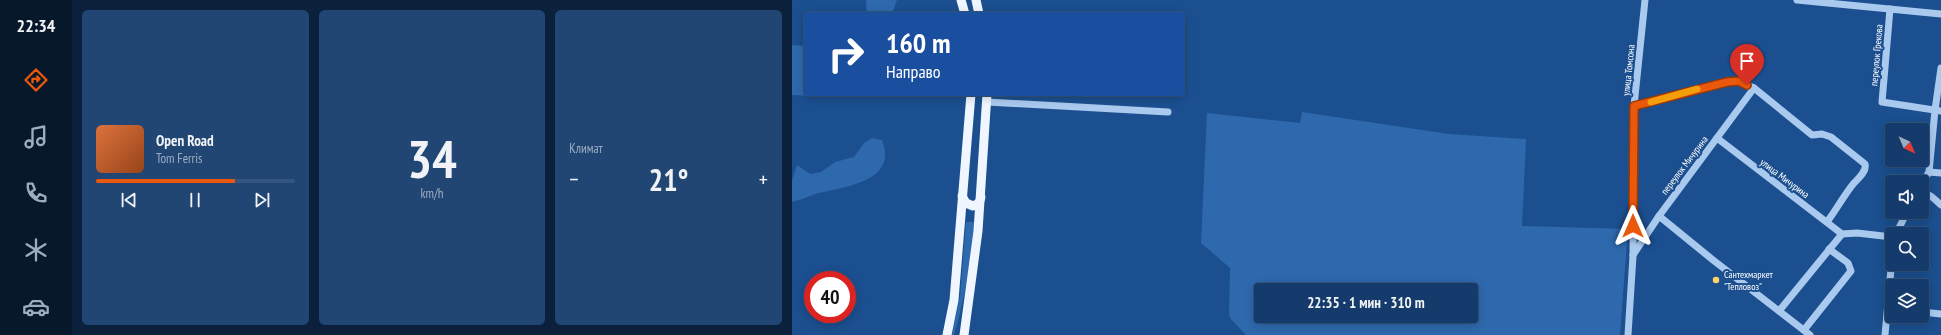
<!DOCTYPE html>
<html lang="ru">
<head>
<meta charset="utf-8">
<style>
  :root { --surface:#143b6b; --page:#214673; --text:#f1f3f6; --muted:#9dadc1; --line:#33557e; --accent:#ea580c }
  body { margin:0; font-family:"PT Sans Narrow",sans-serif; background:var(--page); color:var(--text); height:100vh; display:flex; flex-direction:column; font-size:15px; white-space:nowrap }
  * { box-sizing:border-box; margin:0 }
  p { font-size:13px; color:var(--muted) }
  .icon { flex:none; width:22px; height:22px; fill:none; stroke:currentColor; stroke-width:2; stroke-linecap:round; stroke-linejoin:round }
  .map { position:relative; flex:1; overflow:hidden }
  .sheet { display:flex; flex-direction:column; gap:10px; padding:10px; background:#0b203b; width:720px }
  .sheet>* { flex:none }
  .top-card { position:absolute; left:12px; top:12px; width:380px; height:84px; border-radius:4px; box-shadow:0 2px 10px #0003,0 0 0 1px var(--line); background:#1a4fa0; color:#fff; overflow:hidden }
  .needle { width:26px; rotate:136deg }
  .fabs { position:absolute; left:1093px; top:123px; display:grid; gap:8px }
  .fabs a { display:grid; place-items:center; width:44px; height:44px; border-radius:4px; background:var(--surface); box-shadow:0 2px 10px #0003,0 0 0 1px var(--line); font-size:20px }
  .speed { position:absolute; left:12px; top:271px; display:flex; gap:8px; font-size:20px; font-weight:700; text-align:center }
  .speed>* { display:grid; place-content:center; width:52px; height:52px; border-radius:50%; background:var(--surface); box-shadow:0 2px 10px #0003,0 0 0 1px var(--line); line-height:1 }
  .speed .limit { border:6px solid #d22; background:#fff; color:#111 }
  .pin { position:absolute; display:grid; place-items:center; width:34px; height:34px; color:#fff; margin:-41px -17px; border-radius:50% 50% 50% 0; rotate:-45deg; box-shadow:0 0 4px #0007 }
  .pin .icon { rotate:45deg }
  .me { position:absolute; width:44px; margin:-22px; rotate:0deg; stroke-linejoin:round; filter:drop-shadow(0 0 3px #0008) }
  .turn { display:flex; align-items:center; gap:14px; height:84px; padding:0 16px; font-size:18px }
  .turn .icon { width:52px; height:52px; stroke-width:2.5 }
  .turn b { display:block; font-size:28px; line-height:34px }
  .big { font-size:30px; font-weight:800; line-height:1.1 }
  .sheet .card { flex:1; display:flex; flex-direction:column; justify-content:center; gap:6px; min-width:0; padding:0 14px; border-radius:6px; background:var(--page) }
  .sheet .dial { align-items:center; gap:0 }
  .dial b { font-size:52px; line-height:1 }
  .song { display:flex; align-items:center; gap:12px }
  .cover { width:48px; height:48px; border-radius:6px; background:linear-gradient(135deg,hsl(20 70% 55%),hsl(20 70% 35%)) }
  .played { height:4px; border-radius:2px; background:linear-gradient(90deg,var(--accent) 70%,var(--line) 70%) }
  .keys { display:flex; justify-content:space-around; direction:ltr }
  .heat { display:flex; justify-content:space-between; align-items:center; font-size:22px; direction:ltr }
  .sheet .tiles { flex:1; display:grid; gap:10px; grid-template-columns:repeat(3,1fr) }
  .trip { position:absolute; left:462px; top:283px; width:224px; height:40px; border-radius:4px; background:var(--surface); box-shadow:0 2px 10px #0003,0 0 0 1px var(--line); font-weight:800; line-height:40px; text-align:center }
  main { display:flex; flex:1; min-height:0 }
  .menu { display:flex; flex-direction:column; width:72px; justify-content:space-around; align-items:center; background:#08182b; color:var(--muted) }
  .menu .icon { width:28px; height:28px }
  .menu .current { color:var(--accent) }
  .menu b { font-size:18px; color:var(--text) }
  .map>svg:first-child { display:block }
  .green { fill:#2e69ad; fill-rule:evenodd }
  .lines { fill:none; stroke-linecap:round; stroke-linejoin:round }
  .minor { stroke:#a9c9ee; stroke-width:7 }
  .major { stroke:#f0f6ff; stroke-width:9 }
  .route-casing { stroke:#983908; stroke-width:10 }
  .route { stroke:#ea580c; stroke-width:7 }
  .slow { stroke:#f59e0b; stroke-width:7 }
  .poi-dot { fill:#ffd166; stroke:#1b4f8f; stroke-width:1.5 }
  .labels { text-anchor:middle; stroke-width:4; stroke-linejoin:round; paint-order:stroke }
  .street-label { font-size:10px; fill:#fff; stroke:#1b4f8f }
  .poi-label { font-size:10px; fill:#fff; stroke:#1b4f8f; text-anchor:start }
</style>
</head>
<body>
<main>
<nav class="menu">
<b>22:34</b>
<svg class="icon current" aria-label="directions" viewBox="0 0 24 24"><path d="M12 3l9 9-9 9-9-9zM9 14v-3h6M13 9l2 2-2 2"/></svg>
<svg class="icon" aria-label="music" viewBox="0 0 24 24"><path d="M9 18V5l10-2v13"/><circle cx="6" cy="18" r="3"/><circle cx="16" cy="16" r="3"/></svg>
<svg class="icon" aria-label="phone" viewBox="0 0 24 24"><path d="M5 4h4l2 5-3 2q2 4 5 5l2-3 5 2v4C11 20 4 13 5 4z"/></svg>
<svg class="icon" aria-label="climate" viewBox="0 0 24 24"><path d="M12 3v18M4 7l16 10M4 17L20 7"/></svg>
<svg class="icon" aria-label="car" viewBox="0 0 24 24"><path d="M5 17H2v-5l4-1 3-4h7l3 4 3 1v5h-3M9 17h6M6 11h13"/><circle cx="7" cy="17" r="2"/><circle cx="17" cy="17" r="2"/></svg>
</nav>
<section class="sheet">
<div class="tiles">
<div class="card">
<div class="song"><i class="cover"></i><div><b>Open Road</b><p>Tom Ferris</p></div></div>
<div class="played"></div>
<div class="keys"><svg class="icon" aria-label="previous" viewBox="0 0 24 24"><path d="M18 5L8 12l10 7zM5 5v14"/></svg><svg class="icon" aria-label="pause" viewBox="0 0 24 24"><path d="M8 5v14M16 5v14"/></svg><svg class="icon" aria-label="next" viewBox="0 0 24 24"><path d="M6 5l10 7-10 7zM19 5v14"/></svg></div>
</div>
<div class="card dial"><b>34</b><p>km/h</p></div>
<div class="card"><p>Климат</p>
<div class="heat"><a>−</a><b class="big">21°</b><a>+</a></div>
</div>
</div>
</section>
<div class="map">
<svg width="1149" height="335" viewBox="0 0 1149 335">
  <rect width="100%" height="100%" fill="#1b4f8f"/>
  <!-- green -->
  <g class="green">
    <path d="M 74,0 L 105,0 L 100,14 L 75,14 Z"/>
    <path d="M 0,45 L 14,46 L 14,94 L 24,94 L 19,96 L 0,95 Z"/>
    <path d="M 510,112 L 657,134 L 734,139 L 730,226 L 836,229 L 828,335 L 454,335 L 439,319 L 437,315 L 438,268 L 409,243 L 415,113 L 508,123 ZM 469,290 L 679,290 L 679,316 L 469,316 Z"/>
    <path d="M 80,138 L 90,140 C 107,182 51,187 23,194 C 16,197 8,200 0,202 L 0,180 L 5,165 L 18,174 L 29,172 L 43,162 L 62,157 L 72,143 Z"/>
    <path d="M 174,222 L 183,222 C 179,260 173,298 162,335 L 160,335 L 168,296 Z"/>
  </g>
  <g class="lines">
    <!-- minor -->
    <g class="minor">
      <path d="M 1005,0 L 1149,14"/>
      <path d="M 1098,9 L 1090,102 L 1149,111"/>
      <path d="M 195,102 L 376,112"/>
      <path d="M 842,106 L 935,82 L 947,81 L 962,88 L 1020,135 L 1030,134 L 1039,137 L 1073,164 C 1075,171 1067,178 1062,183 C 1052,195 1045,209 1035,222"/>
      <path d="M 925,138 L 1050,234"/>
      <path d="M 1137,172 L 1149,173"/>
      <path d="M 1130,184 L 1137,172 L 1143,110 L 1149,68"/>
      <path d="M 1130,191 L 1140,197 L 1149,205"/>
      <path d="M 867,216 L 921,260 L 1018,335"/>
      <path d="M 1104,234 L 1115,212"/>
      <path d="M 841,255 L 867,216 L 962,88"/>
      <path d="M 987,311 L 1050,234 L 1065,233 L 1100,237"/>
      <path d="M 1130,312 L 1149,314"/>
      <path d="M 1012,330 L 1059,271 L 1056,263 L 1037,249"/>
      <path d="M 836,335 L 841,256 L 842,106 L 853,0"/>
      <path d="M 1093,335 L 1100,258"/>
    </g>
    <!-- major -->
    <g class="major">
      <path d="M 169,0 L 173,14"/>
      <path d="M 184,0 L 187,14"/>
      <path d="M 170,196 L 174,203 L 181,206 L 187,203 L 189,197"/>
      <path d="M 155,335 L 162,300 L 179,94"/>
      <path d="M 172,335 L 186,231 L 195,94"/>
    </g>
  </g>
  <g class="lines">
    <!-- route casing -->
    <g class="route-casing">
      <path id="route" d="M 841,226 L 842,106 L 935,82 L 947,81 L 955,85"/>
    </g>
    <!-- route -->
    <use href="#route" class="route"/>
    <!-- slow -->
    <path class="slow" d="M 859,102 L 905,89"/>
  </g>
  <!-- markers -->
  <circle class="poi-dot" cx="924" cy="280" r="4"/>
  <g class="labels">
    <!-- street labels -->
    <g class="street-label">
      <text transform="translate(1084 55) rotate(-85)" y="4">переулок Грекова</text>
      <text transform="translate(836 70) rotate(-84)" y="4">улица Томсона</text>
      <text transform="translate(892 165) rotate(-53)" y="4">переулок Мичурина</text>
      <text transform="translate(993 178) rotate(37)" y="4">улица Мичурина</text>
    </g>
    <!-- poi labels -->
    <g class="poi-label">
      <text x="932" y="278">Сантехмаркет<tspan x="932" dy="12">"Тепловоз"</tspan></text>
    </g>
  </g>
</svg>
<div class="fabs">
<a><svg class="needle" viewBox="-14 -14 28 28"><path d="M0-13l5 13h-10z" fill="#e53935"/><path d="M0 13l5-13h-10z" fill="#9dadc1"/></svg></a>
<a><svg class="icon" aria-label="sound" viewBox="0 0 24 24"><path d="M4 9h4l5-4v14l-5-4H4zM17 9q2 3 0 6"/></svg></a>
<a><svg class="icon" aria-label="search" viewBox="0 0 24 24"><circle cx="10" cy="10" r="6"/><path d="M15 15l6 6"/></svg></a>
<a><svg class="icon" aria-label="layers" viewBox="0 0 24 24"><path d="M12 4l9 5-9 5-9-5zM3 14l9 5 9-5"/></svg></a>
</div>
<div class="speed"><div class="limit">40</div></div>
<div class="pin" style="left:955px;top:85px;background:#d93025"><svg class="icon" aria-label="arrive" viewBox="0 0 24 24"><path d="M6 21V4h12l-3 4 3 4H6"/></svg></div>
<svg class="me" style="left:841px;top:226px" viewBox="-20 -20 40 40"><path d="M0-17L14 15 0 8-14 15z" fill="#ea580c" stroke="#fff" stroke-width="4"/></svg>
<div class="trip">22:35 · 1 мин · 310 m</div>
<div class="top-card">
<div class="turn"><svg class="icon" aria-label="right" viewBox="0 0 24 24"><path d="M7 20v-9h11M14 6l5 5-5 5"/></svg><div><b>160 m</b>Направо</div></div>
</div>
</div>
</main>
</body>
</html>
